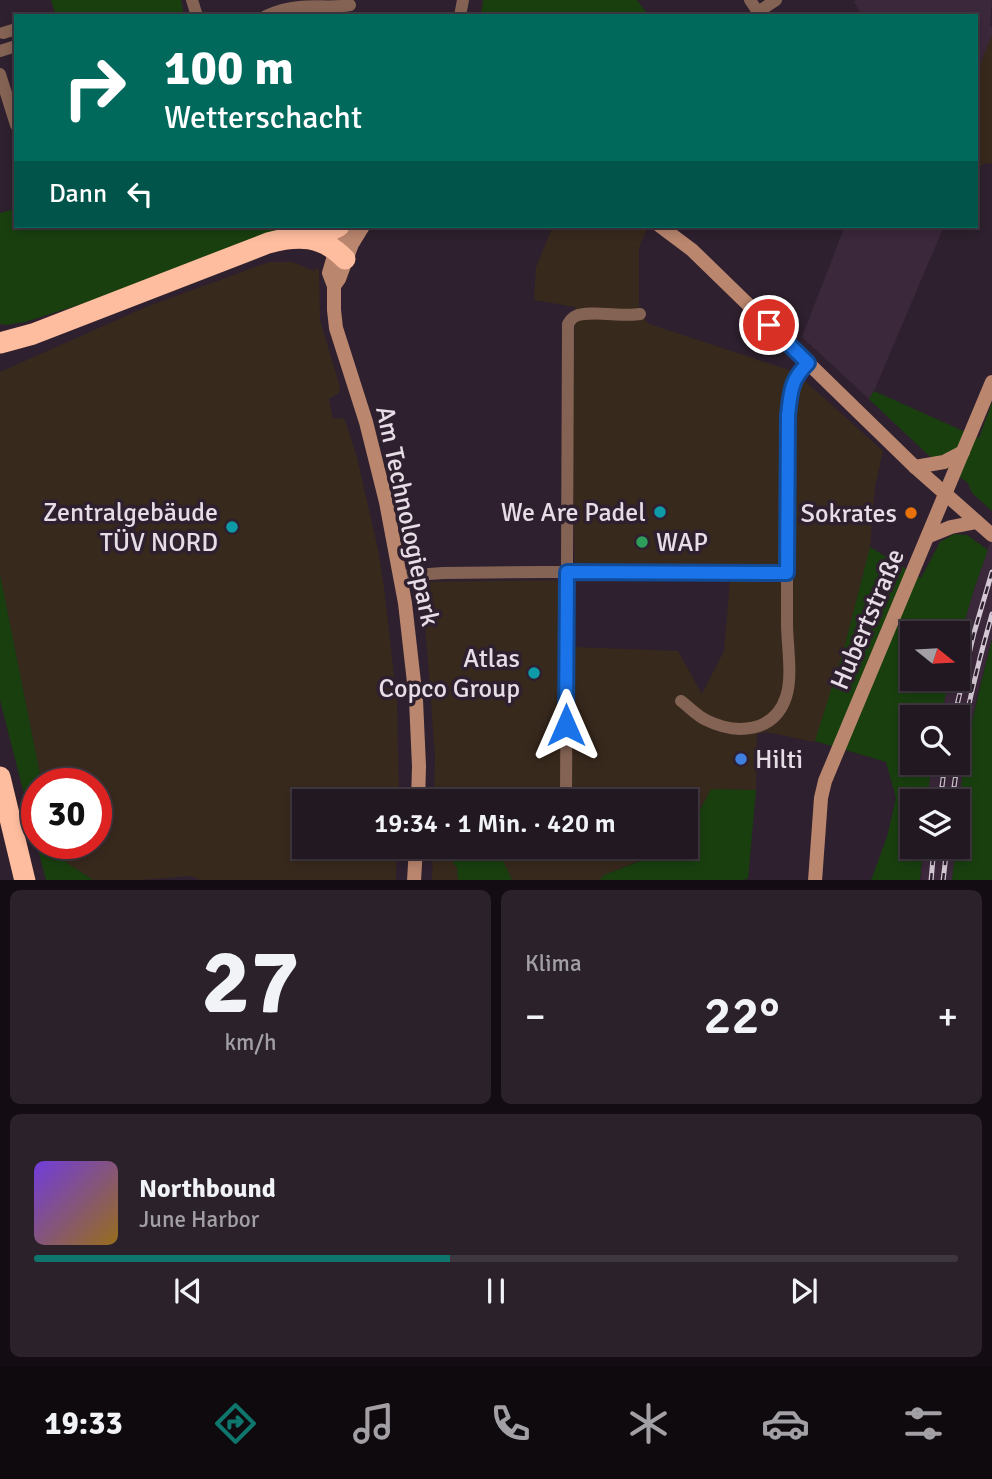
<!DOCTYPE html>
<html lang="de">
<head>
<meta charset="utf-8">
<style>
  :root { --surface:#221822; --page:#2a212a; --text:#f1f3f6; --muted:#a2a0a5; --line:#3f3740; --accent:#0f766e }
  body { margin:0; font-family:Signika,sans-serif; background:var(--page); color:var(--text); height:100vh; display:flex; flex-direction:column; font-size:26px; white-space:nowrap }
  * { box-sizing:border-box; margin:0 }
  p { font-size:23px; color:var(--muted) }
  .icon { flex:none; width:38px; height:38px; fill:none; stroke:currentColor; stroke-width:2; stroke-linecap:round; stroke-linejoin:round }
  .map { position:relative; height:880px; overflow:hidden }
  .sheet { display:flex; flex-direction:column; gap:10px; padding:10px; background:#130d13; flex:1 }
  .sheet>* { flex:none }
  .banner { position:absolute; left:14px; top:14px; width:964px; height:214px; border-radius:0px; box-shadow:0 4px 10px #0003,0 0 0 2px var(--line); background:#00695c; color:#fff; overflow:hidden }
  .needle { width:46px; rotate:108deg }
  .controls { position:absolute; left:900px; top:621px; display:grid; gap:14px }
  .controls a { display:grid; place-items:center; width:70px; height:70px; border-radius:0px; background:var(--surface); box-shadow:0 4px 10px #0003,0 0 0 2px var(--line); font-size:35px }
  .speed { position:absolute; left:21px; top:768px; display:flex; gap:14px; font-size:35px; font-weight:700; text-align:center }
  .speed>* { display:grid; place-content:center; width:91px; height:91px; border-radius:50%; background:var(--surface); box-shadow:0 4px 10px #0003,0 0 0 2px var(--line); line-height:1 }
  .speed .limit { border:10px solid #d22; background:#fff; color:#111 }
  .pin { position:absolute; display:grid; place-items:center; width:60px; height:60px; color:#fff; margin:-30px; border:4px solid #fff; border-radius:50%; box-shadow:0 2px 7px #0007 }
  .me { position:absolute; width:77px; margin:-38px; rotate:0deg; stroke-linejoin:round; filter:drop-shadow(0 0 5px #0008) }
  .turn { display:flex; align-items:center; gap:24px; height:147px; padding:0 35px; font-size:32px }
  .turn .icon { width:91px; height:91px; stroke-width:2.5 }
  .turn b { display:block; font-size:49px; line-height:60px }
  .then { display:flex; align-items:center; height:66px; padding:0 35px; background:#0003; gap:14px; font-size:26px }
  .big { font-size:52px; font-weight:600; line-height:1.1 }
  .sheet .widget { flex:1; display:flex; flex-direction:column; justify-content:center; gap:10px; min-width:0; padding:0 24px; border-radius:10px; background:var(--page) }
  .sheet .dial { align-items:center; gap:0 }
  .dial b { font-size:91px; line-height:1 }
  .song { display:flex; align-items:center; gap:21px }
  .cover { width:84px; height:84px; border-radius:10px; background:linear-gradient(135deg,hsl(260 70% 55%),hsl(40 70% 35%)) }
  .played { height:7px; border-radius:4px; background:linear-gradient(90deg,var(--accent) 45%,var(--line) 45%) }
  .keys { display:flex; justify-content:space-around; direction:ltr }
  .heat { display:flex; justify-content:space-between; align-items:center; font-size:38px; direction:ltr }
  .sheet .tiles { flex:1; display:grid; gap:10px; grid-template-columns:1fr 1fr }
  .widget:last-child { grid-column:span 2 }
  .trip { position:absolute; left:292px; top:789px; width:406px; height:70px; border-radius:0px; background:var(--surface); box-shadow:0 4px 10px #0003,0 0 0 2px var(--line); font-weight:600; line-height:70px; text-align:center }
  .tabs { display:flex; height:112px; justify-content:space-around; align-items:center; background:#0e0a0e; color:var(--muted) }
  .tabs .icon { width:49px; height:49px }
  .tabs .selected { color:var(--accent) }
  .tabs b { font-size:32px; color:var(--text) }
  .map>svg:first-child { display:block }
  .commercial { fill:#38291d }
  .built { fill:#3b283b }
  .green { fill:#193f0f }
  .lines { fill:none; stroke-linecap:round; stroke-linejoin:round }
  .street { stroke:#846354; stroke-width:12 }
  .secondary { stroke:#ba866e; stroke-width:14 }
  .highway { stroke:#ffbd9f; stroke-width:21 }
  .rail-casing { stroke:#d4c9d4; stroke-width:5 }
  .rail { stroke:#2e202e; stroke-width:2.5; stroke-dasharray:8; stroke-linecap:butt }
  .route-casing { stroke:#114b97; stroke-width:18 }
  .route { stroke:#1a73e8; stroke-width:12 }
  .culture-dot { fill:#0f9aa8; stroke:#2e202e; stroke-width:2.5 }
  .food-dot { fill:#e8710a; stroke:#2e202e; stroke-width:2.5 }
  .leisure-dot { fill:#2e9e5b; stroke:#2e202e; stroke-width:2.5 }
  .shop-dot { fill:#3f7fe0; stroke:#2e202e; stroke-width:2.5 }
  .labels { text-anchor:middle; stroke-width:7; stroke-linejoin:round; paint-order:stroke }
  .poi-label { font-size:26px; fill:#e7dde7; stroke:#2e202e; text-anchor:end }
  .street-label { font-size:26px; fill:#e7dde7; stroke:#2e202e }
</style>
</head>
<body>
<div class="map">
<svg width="992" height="881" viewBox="0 0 992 881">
  <rect width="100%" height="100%" fill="#2e202e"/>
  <!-- commercial -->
  <g class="commercial">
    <path d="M 992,34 L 992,164 L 985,163 L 977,169 L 977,72 Z"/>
    <path d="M 553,226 L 650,226 L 645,233 L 639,248 L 639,313 L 649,324 L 795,372 L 883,451 L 875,487 L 870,547 L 845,646 L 815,742 L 766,732 L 757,734 L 756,790 L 711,789 L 686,836 L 686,802 L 434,801 L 435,756 L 422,582 L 564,580 L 573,647 L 678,651 L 702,694 L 724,651 L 730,581 L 575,578 L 572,450 L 575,307 L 534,300 L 536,267 Z"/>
    <path d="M 269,262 L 292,262 L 314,271 L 317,268 L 319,270 L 320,320 L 340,387 L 339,393 L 329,399 L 333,419 L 340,418 L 344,419 L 346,423 L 357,458 L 378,549 L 384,587 L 397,702 L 399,801 L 304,802 L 304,847 L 397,847 L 396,880 L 202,881 L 191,876 L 140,880 L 93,880 L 67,863 L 61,844 L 96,844 L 96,784 L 42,784 L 0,574 L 0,372 L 146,307 Z"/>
    <path d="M 433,847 L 457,847 L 455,849 L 458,880 L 432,881 Z"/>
    <path d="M 484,847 L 666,847 L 646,858 L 604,875 L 600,881 L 512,880 L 497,848 Z"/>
  </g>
  <!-- built -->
  <g class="built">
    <path d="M 856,0 L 992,0 L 990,26 L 992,27 L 992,34 L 977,72 L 976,16 L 862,16 L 854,2 Z"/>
    <path d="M 845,226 L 944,226 L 874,391 L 869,399 L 802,337 Z"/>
    <path d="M 992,538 L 992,639 L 977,696 L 962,778 L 957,830 L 957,802 L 927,802 L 929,783 L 932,763 L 957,763 L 957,718 L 941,717 L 949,679 L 957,679 L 957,649 L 974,589 Z"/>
    <path d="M 923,847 L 956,847 L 952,880 L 921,881 Z"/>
  </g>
  <!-- green -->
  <g class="green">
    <path d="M 51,0 L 181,0 L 184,16 L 56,16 Z"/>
    <path d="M 483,0 L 637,0 L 649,16 L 481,16 Z"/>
    <path d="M 14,209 L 16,210 L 16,226 L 312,226 L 272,233 L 91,301 L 25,322 L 6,325 L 0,324 L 0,213 Z"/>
    <path d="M 874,391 L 979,438 L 992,402 L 992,511 L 972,493 L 968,483 L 927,454 L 869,399 Z"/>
    <path d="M 954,534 L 967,535 L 988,550 L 974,589 L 957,649 L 957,634 L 912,634 L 912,679 L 949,679 L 941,717 L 912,718 L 912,763 L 932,763 L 927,801 L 912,802 L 912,847 L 923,847 L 920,880 L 871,880 L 887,837 L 896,798 L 886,762 L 815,741 L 845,645 L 870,547 L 921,578 L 940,542 Z"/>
    <path d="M 0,574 L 42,784 L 37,784 L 37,844 L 61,844 L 67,863 L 93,880 L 46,880 L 0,700 Z"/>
    <path d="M 992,639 L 992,880 L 952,880 L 956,847 L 957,847 C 957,777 975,707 992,639 Z"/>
    <path d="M 711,789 L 756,790 L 748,879 L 736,881 L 600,880 L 604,875 L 645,859 L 668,847 L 686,847 L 686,837 Z"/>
    <path d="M 457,847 L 497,848 L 512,880 L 458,880 L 457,868 L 453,862 L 455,848 Z"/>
  </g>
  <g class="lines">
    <!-- street -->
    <g class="street">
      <path d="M 192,0 L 197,16"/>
      <path d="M 750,0 L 758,12 L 776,0"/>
      <path d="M 266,16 C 277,11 287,8 299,7 C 316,5 333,8 350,5"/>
      <path d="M 460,16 L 463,0"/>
      <path d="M 3,33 L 16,29"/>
      <path d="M 0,51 L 16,46"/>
      <path d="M 0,74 L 16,125"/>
      <path d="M 401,576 L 443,573 L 545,572 L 787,573"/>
      <path d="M 681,701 C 689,707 697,716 706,720 C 736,735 774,733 786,697 C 793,676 787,645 787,623 C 787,553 787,484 788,415 C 791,391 790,381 808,363"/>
      <path d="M 566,802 L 568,324 C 571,320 571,318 576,316 C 588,310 624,317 640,314"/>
    </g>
    <!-- secondary -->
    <g class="secondary">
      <path d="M 350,226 L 336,249 L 329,273 L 334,286 L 334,310 L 336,328 L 366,422 L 386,502 L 405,603 L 416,700 L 419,766 L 418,802"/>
      <path d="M 660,226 L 692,250 L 915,467 L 992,535"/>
      <path d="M 334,286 L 339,279 L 352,244 L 363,226"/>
      <path d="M 915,467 L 944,462 L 963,452"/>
      <path d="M 929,536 L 951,527 L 977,522"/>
      <path d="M 414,881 L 416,847"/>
      <path d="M 815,881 L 821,798 L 825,781 L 992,382"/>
    </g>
    <!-- highway -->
    <g class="highway">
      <path d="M 309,238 L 331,230 L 339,226"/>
      <path d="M 0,343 L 33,334 L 268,243 C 298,235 322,235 345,259"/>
      <path d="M 0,777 L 25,881"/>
    </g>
    <!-- rail casing -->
    <g class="rail-casing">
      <g id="rail">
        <path d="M 954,718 L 974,633 L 992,572"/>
        <path d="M 940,802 L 945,763"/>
        <path d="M 952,802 C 960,738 974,676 992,614"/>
        <path d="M 931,881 L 934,847"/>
        <path d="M 943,881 L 947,847"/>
      </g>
    </g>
    <!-- rail -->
    <use href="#rail" class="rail"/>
  </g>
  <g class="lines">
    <!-- route casing -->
    <g class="route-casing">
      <path id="route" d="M 566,725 L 567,572 L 787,573 L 788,415 C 791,391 790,381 808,363 L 769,325"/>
    </g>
    <!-- route -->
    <use href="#route" class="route"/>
  </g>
  <!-- markers -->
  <g class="culture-dot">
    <circle cx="660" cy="512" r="7"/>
    <circle cx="232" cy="527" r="7"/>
    <circle cx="534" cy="673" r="7"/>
  </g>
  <circle class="food-dot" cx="911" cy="513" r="7"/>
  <circle class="leisure-dot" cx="642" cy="542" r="7"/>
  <circle class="shop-dot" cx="741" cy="759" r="7"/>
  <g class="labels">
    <!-- poi labels -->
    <g class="poi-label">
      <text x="218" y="521">Zentralgebäude<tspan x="218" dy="30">TÜV NORD</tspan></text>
      <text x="646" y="521">We Are Padel</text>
      <text x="897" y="522">Sokrates</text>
      <text x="656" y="551" text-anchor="start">WAP</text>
      <text x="520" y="667">Atlas<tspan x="520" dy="30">Copco Group</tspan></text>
      <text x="755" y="768" text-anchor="start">Hilti</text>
    </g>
    <!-- street labels -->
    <g class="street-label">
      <text transform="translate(408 516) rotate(78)" y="9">Am Technologiepark</text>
      <text transform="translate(867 619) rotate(-67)" y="9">Hubertstraße</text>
    </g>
  </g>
</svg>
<div class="controls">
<a><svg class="needle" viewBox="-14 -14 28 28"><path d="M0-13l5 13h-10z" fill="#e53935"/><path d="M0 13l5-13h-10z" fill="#a2a0a5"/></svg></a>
<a><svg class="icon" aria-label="search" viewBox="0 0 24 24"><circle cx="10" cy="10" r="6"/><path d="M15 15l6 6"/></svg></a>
<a><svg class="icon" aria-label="layers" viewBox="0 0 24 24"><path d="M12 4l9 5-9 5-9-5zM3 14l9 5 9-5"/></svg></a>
</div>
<div class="speed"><div class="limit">30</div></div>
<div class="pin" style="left:769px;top:325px;background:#d93025"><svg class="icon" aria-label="arrive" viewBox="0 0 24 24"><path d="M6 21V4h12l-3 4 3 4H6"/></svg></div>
<svg class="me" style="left:566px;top:725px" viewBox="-20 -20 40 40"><path d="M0-17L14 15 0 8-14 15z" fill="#1a73e8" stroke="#fff" stroke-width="4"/></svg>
<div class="trip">19:34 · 1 Min. · 420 m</div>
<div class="banner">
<div class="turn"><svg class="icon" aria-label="right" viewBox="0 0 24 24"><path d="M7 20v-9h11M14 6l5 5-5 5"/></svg><div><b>100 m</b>Wetterschacht</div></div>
<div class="then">Dann<svg class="icon" aria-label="left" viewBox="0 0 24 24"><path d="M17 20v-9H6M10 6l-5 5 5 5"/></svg></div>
</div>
</div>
<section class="sheet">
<div class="tiles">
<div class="widget dial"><b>27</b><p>km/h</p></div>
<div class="widget"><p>Klima</p>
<div class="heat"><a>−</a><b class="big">22°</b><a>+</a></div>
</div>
<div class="widget">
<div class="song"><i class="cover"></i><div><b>Northbound</b><p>June Harbor</p></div></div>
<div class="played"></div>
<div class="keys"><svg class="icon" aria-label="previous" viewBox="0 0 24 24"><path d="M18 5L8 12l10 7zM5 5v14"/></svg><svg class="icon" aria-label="pause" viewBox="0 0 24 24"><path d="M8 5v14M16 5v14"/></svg><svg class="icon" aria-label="next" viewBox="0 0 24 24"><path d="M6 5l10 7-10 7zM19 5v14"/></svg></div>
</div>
</div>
</section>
<nav class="tabs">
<b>19:33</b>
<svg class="icon selected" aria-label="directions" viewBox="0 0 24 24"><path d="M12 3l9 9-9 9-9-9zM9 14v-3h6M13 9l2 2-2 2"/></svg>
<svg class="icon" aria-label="music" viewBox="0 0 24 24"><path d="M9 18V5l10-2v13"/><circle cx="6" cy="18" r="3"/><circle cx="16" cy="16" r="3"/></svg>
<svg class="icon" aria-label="phone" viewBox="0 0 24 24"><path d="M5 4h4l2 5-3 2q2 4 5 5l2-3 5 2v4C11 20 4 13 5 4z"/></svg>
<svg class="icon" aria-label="climate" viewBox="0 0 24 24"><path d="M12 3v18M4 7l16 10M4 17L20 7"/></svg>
<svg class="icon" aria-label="car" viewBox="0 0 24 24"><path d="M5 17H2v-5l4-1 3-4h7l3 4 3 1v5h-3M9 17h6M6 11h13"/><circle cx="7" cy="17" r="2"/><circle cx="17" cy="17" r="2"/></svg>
<svg class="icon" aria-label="filters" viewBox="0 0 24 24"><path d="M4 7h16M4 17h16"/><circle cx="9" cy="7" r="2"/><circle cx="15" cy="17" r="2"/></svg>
</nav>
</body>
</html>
